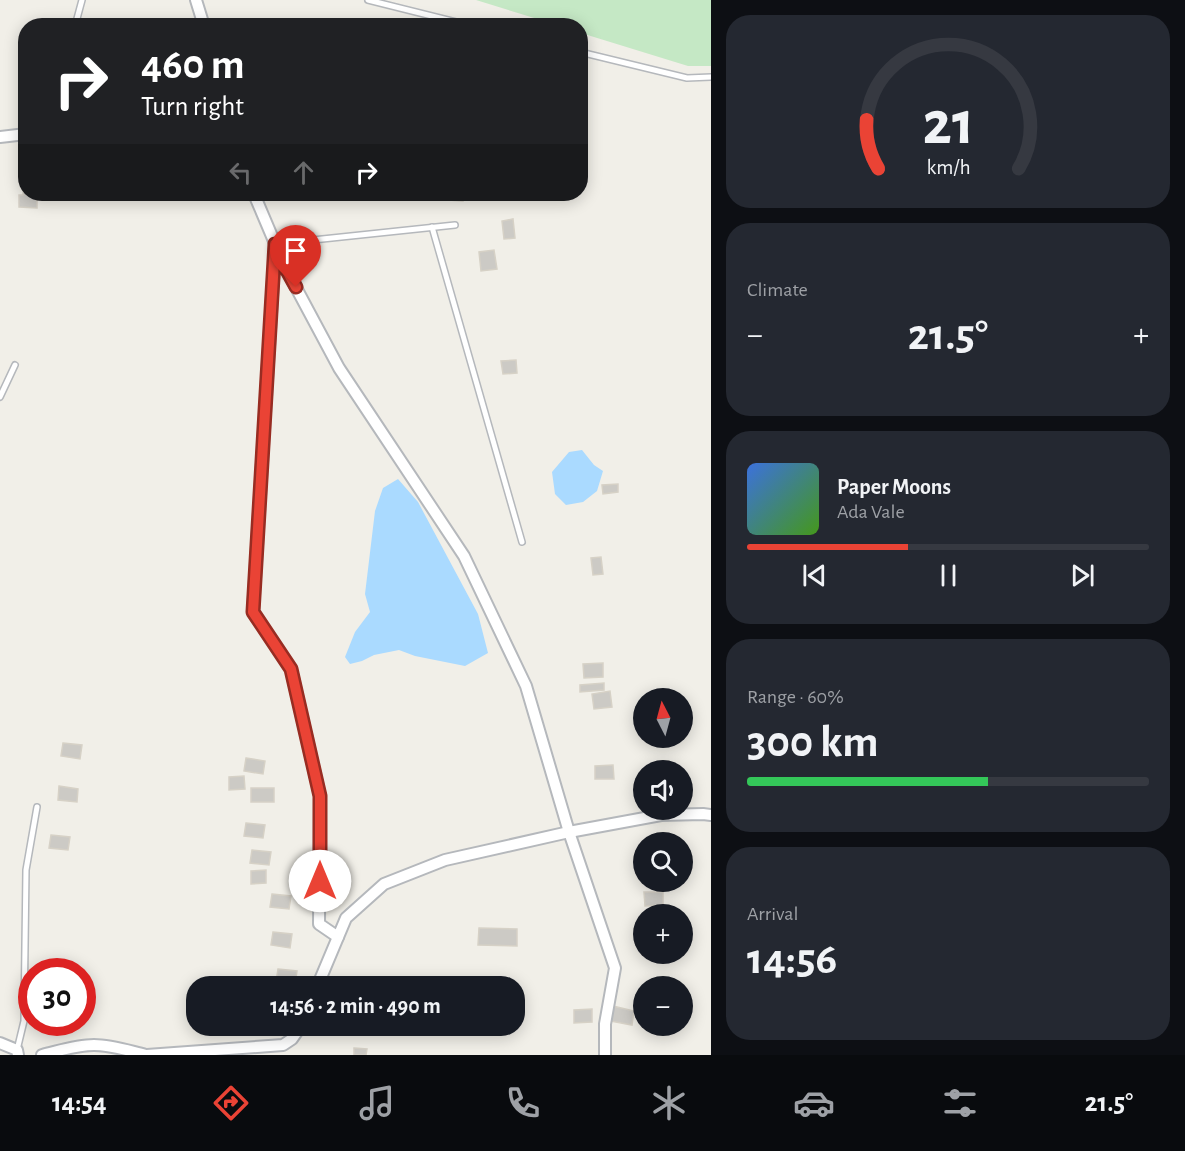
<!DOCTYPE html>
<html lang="en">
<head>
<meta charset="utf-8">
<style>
  :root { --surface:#171b24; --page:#242831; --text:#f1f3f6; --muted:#9ea1a6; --line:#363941; --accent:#ea4335 }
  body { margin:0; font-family:"Alegreya Sans",sans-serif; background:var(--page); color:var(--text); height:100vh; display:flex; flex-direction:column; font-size:22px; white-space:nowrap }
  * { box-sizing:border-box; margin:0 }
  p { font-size:20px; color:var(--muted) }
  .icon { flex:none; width:33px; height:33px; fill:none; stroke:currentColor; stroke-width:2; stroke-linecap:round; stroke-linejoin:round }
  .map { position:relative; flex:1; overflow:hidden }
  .panel { display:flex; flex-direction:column; gap:15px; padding:15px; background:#0d0f14; width:474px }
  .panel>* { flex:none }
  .guide { position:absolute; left:18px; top:18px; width:570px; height:183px; border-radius:24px; box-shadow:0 3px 15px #0003; background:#202124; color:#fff; overflow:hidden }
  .needle { width:39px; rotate:354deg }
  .tools { position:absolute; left:633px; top:688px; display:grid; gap:12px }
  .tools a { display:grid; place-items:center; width:60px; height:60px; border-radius:50%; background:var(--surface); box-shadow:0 3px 15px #0003; font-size:30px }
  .speed { position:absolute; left:18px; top:958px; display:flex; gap:12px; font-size:30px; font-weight:700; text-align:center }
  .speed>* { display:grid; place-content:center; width:78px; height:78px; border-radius:50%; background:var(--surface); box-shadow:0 3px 15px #0003; line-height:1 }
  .speed .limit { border:9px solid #d22; background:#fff; color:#111 }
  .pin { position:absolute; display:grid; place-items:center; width:51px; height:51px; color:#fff; margin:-62px -26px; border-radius:50% 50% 50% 0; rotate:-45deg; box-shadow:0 0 6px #0007 }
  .pin .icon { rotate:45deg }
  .me { position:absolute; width:66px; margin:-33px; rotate:0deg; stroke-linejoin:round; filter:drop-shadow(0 0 4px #0008) }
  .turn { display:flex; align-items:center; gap:21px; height:126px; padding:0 24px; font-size:27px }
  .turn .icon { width:78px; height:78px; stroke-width:2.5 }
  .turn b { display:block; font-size:42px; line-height:51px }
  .lanes { display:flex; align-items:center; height:57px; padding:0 24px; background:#0003; justify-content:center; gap:30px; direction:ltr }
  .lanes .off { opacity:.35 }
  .big { font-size:45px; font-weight:700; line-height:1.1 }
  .panel .widget { flex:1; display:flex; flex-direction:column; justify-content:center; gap:9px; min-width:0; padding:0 21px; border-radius:24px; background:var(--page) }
  .panel .dial { align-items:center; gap:0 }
  .dial svg { height:156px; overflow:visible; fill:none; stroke:var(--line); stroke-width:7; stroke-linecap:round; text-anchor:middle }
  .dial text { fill:var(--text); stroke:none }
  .song { display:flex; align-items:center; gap:18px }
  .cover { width:72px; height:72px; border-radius:9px; background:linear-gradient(135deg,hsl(220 70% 55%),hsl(100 70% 35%)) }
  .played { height:6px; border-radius:3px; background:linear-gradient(90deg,var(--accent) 40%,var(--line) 40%) }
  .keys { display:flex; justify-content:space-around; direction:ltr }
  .heat { display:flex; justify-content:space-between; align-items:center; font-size:33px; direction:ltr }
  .charge { height:9px; border-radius:4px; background:linear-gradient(90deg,#34c759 60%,var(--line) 0) }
  .trip { position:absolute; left:186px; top:976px; width:339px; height:60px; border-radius:24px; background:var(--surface); box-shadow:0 3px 15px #0003; font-weight:700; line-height:60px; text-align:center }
  .tab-bar { display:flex; height:96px; justify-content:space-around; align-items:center; background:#090b0e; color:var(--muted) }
  .tab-bar .icon { width:42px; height:42px }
  .tab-bar .on { color:var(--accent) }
  .tab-bar b { font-size:27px; color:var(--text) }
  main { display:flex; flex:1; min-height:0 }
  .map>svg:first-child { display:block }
  .green { fill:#c5e8c5 }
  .water { fill:#aadaff }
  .building { fill:#cccac5; stroke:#d6d1c6; stroke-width:1.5 }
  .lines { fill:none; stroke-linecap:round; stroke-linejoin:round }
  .lane-casing { stroke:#b5b8bc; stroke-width:8 }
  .street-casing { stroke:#b5b8bc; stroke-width:14 }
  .lane { stroke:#fff; stroke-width:5 }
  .street { stroke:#fff; stroke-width:10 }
  .route-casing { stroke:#982c22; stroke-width:15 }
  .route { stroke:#ea4335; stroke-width:10 }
</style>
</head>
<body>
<main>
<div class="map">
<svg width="711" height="1055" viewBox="0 0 711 1055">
  <rect width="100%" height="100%" fill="#f1efe8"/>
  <!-- green -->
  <path class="green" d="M 476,0 L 711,0 L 711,66 L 688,66 L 581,33 L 580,26 L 557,25 Z"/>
  <!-- water -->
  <g class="water">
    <path d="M 582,450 L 594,465 L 603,471 L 597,491 L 583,502 L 566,505 L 555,494 L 552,472 L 569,452 Z"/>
    <path d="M 398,479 L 418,502 L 478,614 L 488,653 L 465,666 L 415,656 L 399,650 L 374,655 L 362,661 L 350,664 L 345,657 L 355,632 L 370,612 L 365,594 L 375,511 L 383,488 Z"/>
  </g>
  <!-- building -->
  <g class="building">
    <path d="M 24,183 L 26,183 L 26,194 L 37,194 L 37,208 L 19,207 L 19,195 L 23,195 Z"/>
    <path d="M 389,194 L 408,194 L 407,199 L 389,198 Z"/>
    <path d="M 448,194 L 463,194 L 463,201 L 448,200 Z"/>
    <path d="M 513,219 L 515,238 L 504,239 L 502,221 Z"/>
    <path d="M 494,250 L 497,269 L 481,271 L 479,252 Z"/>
    <path d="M 516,360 L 517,373 L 503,374 L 501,361 Z"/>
    <path d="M 618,484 L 618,492 L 603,494 L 602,485 Z"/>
    <path d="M 601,557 L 603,574 L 593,575 L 591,558 Z"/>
    <path d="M 603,663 L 603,677 L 584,678 L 583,664 Z"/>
    <path d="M 604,683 L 604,690 L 580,692 L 580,685 Z"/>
    <path d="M 610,691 L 612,707 L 594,709 L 592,694 Z"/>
    <path d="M 63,743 L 82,745 L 80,759 L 61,756 Z"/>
    <path d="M 246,758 L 265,761 L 263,774 L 244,771 Z"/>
    <path d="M 613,765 L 614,779 L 595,779 L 595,766 Z"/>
    <path d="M 244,776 L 245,789 L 229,790 L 229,777 Z"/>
    <path d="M 59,786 L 78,789 L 77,802 L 58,800 Z"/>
    <rect x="251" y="788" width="23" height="14"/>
    <path d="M 246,823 L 265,825 L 263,838 L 244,836 Z"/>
    <path d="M 51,835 L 70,837 L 68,850 L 49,848 Z"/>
    <path d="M 252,850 L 271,852 L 269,865 L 250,863 Z"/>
    <path d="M 266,870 L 266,883 L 251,884 L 251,871 Z"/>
    <path d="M 644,892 L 663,892 L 663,905 L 645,906 Z"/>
    <path d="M 272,894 L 291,896 L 289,909 L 270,907 Z"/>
    <path d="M 479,928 L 517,929 L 517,946 L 478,945 Z"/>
    <path d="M 634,929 L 644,929 L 644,942 L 635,943 Z"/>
    <path d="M 273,932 L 292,934 L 290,948 L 271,945 Z"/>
    <path d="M 278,969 L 297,971 L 295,985 L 276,982 Z"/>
    <path d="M 613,1006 L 634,1011 L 632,1025 L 610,1021 Z"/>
    <path d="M 592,1009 L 592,1022 L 574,1023 L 574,1010 Z"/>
    <path d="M 252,1026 L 276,1026 L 275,1035 L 251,1032 Z"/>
    <path d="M 354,1048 L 367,1049 L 366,1055 L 354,1055 Z"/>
  </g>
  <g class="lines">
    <!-- lane casing -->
    <g class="lane-casing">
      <g id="lane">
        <path d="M 368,0 L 472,26"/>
        <path d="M 75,26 L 82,0"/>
        <path d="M 580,52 L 687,78 L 711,77"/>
        <path d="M 432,227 L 522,542"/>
        <path d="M 275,244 L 455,225"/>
        <path d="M 0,397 L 15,365"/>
        <path d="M 17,1050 L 24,1021 L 26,870 L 37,807"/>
      </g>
    </g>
    <!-- street casing -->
    <g class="street-casing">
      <g id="street">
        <path d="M 196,0 L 204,26"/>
        <path d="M 0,137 L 26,134"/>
        <path d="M 254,194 L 285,267 L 339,368 L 464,556 L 526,686 L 569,832 L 615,968 L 605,1024 L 605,1055"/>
        <path d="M 275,247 L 253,612 L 291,669 L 320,796 L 319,924 L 338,937"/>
        <path d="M 317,987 L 346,918 L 384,884 L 445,860 L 569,832 L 661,815 L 703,814 L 711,815"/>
        <path d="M 0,1043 L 17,1050 L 18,1055"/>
        <path d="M 42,1055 C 59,1051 76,1045 94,1045 C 112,1045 129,1051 146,1055"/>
        <path d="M 147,1055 L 283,1045 L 292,1039 L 301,1026"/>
      </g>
    </g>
    <!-- lane -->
    <use href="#lane" class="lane"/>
    <!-- street -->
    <use href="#street" class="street"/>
  </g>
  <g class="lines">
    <!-- route casing -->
    <g class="route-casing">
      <path id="route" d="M 296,287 L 285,267 L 275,244 L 253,612 L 291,669 L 320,796 L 320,881"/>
    </g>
    <!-- route -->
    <use href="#route" class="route"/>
  </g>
</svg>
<div class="tools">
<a><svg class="needle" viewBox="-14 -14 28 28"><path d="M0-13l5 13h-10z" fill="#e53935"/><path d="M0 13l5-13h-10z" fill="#9ea1a6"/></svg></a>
<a><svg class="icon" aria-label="sound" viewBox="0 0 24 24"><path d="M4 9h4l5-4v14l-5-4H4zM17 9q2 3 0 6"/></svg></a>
<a><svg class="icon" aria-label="search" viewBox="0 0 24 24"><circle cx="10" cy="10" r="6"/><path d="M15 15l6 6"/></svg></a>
<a>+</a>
<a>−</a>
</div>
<div class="speed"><div class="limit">30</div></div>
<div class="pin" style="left:296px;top:287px;background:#d93025"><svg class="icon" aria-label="arrive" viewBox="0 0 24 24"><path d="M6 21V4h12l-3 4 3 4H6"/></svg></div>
<svg class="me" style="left:320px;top:881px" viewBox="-20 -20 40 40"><circle r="19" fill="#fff"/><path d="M0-13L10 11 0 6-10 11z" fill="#ea4335"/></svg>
<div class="trip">14:56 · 2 min · 490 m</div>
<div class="guide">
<div class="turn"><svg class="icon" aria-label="right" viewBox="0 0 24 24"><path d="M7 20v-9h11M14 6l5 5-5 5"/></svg><div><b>460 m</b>Turn right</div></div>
<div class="lanes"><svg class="icon off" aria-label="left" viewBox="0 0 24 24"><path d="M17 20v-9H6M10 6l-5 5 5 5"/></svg><svg class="icon off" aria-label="ahead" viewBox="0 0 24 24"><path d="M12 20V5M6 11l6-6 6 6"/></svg><svg class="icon" aria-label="right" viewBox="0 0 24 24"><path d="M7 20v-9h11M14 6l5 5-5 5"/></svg></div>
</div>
</div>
<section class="panel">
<div class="widget dial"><svg viewBox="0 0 100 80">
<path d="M14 69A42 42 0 1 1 86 69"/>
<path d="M14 69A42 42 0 0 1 8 44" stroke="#ea4335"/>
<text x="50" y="56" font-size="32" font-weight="700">21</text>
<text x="50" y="72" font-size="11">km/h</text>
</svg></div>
<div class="widget"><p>Climate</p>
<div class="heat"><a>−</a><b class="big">21.5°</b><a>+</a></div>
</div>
<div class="widget">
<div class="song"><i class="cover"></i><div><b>Paper Moons</b><p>Ada Vale</p></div></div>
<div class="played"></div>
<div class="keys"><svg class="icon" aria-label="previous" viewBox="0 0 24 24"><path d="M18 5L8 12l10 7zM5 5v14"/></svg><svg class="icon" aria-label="pause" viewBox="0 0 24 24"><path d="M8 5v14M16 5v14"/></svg><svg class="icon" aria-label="next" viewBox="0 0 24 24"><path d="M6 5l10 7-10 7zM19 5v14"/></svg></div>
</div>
<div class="widget"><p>Range · 60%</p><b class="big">300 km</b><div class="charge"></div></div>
<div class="widget"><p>Arrival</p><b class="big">14:56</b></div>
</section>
</main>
<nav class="tab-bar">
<b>14:54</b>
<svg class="icon on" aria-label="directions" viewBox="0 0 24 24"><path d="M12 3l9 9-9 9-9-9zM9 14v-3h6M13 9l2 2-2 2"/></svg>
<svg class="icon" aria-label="music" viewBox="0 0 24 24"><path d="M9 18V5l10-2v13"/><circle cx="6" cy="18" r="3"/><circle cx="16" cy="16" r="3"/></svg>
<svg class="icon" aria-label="phone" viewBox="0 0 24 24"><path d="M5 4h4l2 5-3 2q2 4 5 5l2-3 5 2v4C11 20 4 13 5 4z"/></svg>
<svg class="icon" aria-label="climate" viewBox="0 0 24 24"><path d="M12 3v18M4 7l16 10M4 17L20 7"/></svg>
<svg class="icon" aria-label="car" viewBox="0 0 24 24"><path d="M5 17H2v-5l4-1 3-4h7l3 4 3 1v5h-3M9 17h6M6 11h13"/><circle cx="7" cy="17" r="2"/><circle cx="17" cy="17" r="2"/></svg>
<svg class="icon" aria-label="filters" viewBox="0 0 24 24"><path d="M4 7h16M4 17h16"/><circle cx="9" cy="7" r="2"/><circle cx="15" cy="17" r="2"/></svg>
<b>21.5°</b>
</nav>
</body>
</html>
